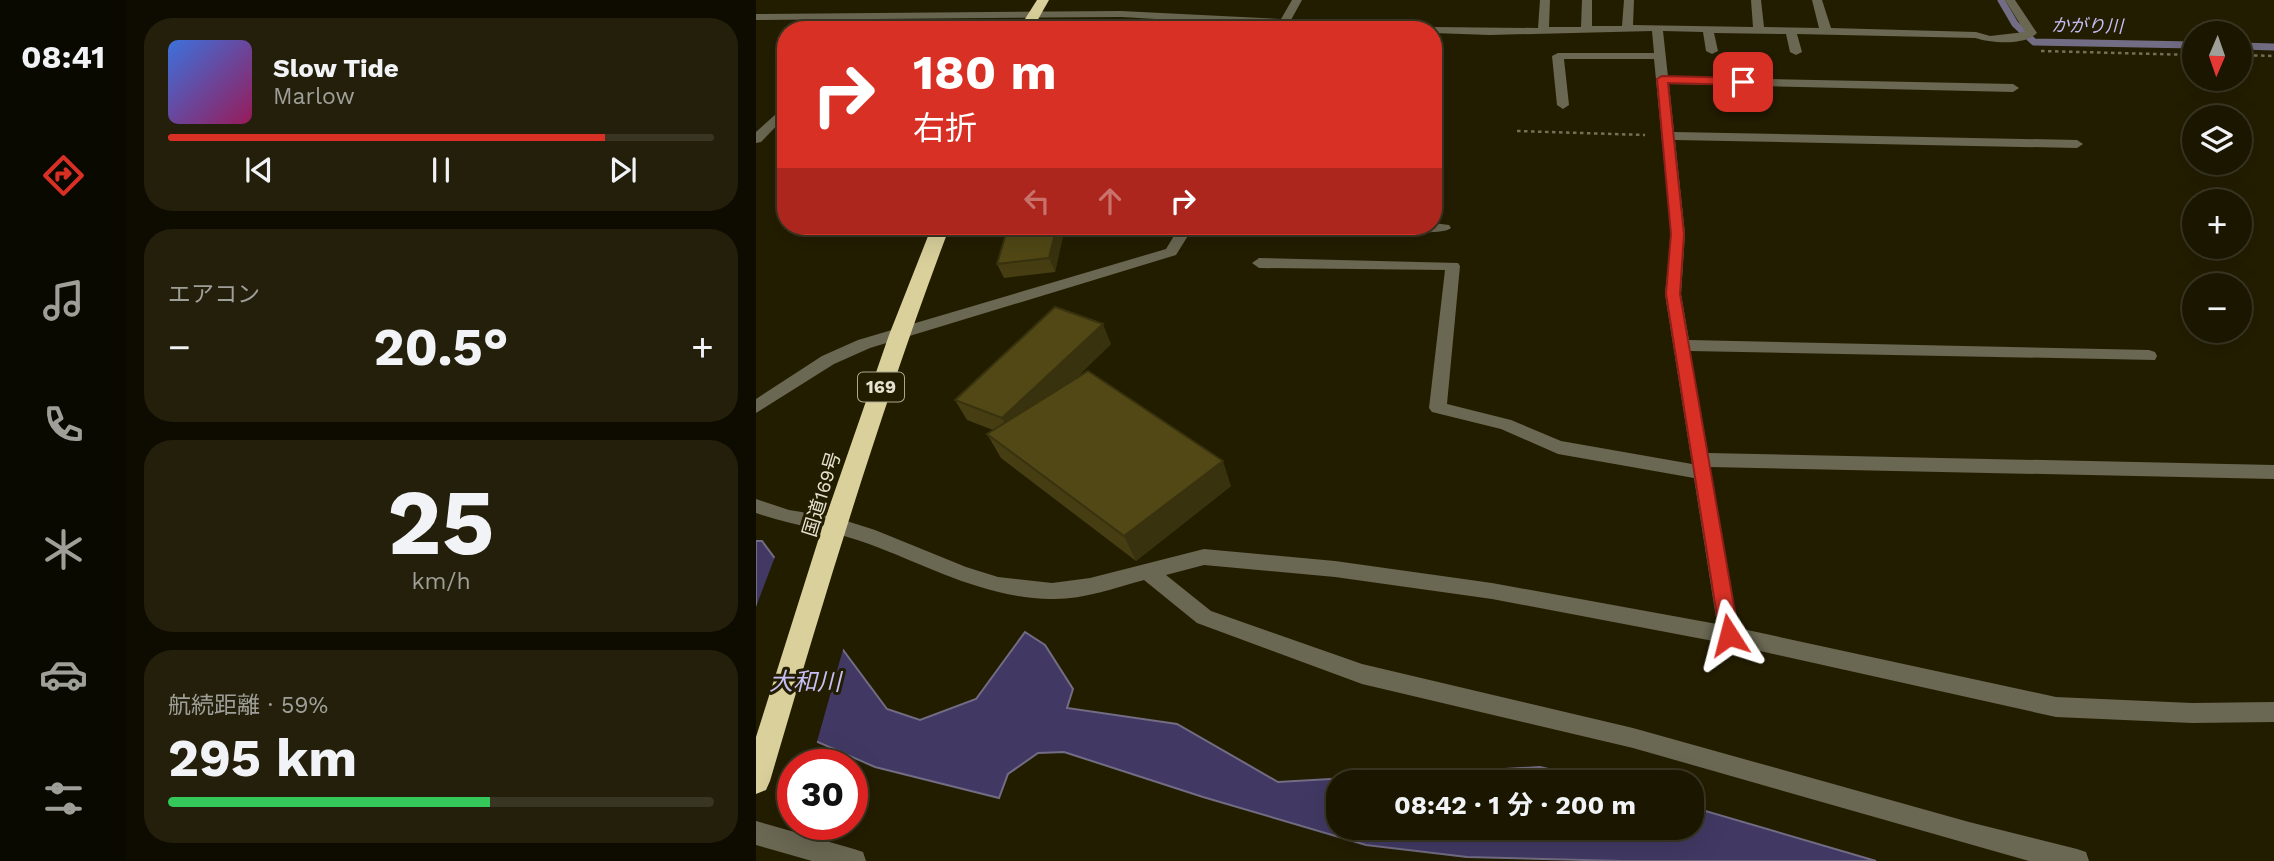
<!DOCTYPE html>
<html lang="ja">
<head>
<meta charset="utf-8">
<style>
  :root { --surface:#1a1600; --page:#231f0a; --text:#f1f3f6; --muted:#9f9f99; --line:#383522; --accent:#d93025 }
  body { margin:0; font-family:"Work Sans","Noto Sans JP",sans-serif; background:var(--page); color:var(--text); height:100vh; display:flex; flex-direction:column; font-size:26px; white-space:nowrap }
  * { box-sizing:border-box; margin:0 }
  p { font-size:23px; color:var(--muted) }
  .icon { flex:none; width:38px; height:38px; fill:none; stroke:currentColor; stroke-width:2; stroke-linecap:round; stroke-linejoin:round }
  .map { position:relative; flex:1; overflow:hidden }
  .panel { display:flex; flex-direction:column; gap:18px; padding:18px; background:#0e0c00; width:630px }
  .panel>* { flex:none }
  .banner { position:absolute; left:21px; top:21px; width:665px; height:214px; border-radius:28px; box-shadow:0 7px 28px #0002,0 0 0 2px var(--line); background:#d93025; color:#fff; overflow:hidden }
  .needle { width:46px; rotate:182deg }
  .fabs { position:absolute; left:1426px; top:21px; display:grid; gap:14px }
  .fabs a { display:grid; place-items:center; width:70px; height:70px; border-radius:50%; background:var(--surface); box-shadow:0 7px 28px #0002,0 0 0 2px var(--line); font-size:35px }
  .speed { position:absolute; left:21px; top:749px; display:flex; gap:14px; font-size:35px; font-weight:700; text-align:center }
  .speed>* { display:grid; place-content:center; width:91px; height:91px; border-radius:50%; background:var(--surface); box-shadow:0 7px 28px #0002,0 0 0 2px var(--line); line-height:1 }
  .speed .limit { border:10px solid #d22; background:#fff; color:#111 }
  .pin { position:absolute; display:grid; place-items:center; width:60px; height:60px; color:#fff; margin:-30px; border-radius:14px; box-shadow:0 4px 10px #0006 }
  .me { position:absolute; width:77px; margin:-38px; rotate:351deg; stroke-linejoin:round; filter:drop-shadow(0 0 5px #0008) }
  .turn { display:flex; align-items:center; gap:24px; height:147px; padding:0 21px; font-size:32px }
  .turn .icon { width:91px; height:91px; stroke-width:2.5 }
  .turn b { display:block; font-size:49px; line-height:60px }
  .lanes { display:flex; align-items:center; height:66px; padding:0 21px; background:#0003; justify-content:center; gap:35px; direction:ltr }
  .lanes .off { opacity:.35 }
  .big { font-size:52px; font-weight:700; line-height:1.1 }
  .panel .widget { flex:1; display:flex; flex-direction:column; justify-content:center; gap:10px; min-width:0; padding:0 24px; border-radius:28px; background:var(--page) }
  .panel .dial { align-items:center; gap:0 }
  .dial b { font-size:91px; line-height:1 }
  .song { display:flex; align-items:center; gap:21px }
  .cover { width:84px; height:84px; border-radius:10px; background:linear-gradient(135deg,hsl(220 70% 55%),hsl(330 70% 35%)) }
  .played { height:7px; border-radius:4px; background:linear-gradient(90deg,var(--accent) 80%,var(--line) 80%) }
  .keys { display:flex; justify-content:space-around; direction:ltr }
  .heat { display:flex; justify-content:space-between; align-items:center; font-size:38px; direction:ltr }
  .charge { height:10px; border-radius:5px; background:linear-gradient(90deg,#34c759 59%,var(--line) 0) }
  .trip { position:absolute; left:570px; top:770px; width:378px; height:70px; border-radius:28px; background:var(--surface); box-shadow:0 7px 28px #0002,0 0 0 2px var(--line); font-weight:700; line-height:70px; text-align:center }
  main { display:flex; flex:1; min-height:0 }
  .tabs { display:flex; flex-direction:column; width:126px; justify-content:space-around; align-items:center; background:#0a0900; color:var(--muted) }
  .tabs .icon { width:49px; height:49px }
  .tabs .selected { color:var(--accent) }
  .tabs b { font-size:32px; color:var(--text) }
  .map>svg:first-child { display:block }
  .water { fill:#413963; stroke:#726c84; stroke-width:2 }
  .pier { fill:#231d00 }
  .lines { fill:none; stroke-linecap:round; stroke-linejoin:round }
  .stream { stroke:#726c84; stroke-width:7 }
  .path { stroke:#747057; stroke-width:2.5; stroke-dasharray:3.5 3.5; stroke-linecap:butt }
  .minor { fill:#6a6752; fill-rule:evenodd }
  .highway { fill:#d9d09b; fill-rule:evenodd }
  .wall { fill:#463e12 }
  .shaded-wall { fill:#39320f }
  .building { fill:#514815; stroke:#39320f; stroke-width:2 }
  .route { fill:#d93025; stroke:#8d1f18; stroke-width:2 }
  .labels { text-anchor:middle; stroke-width:6; stroke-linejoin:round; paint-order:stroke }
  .far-water-label { font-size:18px; font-style:italic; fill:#c6bef7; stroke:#231d00 }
  .shield { fill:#231d00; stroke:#aba792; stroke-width:2 }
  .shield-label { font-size:18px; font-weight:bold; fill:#e5e2d0 }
  .street-label { font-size:19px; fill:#e5e2d0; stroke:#231d00 }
  .near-water-label { font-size:24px; font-style:italic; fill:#c6bef7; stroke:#231d00 }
</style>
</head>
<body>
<main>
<nav class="tabs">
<b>08:41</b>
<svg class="icon selected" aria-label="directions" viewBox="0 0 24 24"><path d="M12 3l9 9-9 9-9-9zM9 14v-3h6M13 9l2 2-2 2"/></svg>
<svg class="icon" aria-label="music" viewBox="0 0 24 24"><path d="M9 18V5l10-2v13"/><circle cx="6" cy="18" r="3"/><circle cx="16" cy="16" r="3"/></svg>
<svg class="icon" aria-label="phone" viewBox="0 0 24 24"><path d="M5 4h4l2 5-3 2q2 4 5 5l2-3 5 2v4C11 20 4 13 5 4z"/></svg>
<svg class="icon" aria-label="climate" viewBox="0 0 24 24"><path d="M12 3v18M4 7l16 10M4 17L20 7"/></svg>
<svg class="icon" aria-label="car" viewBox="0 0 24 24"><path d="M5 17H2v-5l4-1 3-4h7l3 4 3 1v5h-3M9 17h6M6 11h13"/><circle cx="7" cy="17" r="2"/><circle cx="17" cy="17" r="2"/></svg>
<svg class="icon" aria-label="filters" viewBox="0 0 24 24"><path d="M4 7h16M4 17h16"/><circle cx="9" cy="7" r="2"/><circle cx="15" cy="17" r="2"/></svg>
</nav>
<section class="panel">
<div class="widget">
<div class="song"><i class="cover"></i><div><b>Slow Tide</b><p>Marlow</p></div></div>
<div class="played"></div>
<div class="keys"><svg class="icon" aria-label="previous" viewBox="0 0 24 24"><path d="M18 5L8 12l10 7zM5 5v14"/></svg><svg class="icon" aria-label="pause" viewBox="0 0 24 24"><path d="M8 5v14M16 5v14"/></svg><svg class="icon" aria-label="next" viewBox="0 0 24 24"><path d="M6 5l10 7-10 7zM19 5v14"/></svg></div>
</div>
<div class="widget"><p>エアコン</p>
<div class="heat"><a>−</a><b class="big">20.5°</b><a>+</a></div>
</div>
<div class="widget dial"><b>25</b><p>km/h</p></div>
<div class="widget"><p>航続距離 · 59%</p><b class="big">295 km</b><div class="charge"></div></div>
</section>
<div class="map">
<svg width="1518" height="861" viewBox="0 0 1518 861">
  <rect width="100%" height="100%" fill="#231d00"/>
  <!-- water -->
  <path class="water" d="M 0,541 L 6,541 L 131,709 L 164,720 L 220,699 L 269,632 L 289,645 L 317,689 L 311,708 L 421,724 L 522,782 L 784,767 L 848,782 L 583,782 L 583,828 L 936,828 L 936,807 L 1120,861 L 866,861 L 711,857 L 610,845 L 447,797 L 308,752 L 282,753 L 252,774 L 243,798 L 119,767 L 0,715 Z"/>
  <!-- pier -->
  <path class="pier" d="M 20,554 L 88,646 L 60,745 L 0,719 L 0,607 Z"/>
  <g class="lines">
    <!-- stream -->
    <g class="stream">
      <path d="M 1245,0 L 1259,24 L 1278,42 L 1438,45"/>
      <path d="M 1484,46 L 1518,47"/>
    </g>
    <!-- path -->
    <g class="path">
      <path d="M 1285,51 L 1438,55"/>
      <path d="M 1484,55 L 1518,56"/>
      <path d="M 761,131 L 889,135"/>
    </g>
    <!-- minor -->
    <g class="minor">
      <path d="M 536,0 L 546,0 L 535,20 L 665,27 L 670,30 L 532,26 L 530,30 L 519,30 L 521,26 L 365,17 L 0,20 L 0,14 L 365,11 L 525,19 Z"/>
      <path d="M 784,0 L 794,0 L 793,27 L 825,27 L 826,0 L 836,0 L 836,26 L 866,26 L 868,0 L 878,0 L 877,25 L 997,27 L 995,0 L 1005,0 L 1008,27 L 1063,28 L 1056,0 L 1066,0 L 1075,28 L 1220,32 L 1234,36 L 1269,32 L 1249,0 L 1259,0 L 1281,33 C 1267,46 1236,43 1219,38 L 1041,34 L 1046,52 L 1040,55 L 1034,52 L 1030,34 L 958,33 L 962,51 L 956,54 L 950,51 L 947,32 L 907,31 L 912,77 L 1257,84 L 1263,88 L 1257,92 L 913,84 L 918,132 L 1321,140 L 1327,144 L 1321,148 L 919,140 L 929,234 L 925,294 L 933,340 L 1393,350 L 1399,352 L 1401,356 L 1399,360 L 934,351 L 952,453 L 1518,465 L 1518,479 L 954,467 L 982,628 L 1300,697 L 1436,703 L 1518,702 L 1518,722 L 1436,723 L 1300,717 L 973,644 L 736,599 L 579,577 L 448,565 L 410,575 L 455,611 L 606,664 L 877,728 L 1213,822 L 1321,849 L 1330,852 L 1333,861 L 1273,861 L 877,748 L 606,684 L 441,623 L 388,580 C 358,588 326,600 295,599 C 228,598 173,566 113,544 C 76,530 37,526 0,513 L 0,499 L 33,510 L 78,517 L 119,530 L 210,567 L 242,577 L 296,583 L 334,578 L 448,549 L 579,561 L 736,583 L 961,624 L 938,478 L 802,454 L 745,429 L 676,412 L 673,408 L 689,270 L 503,268 L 496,263 L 503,258 L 702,263 L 704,266 L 691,404 L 755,420 L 805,441 L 936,464 L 909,294 L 915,234 L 898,59 L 808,59 L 813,105 L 807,109 L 801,105 L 796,56 L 802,53 L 898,53 L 896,31 L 734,35 L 677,33 L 677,30 L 672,30 L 677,27 L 782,28 Z"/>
      <path d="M 30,105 L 30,116 L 5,142 L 0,143 L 0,132 Z"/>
      <path d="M 677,223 L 693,225 L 695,228 C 687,235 641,233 633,226 L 677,226 Z"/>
      <path d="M 424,226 L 438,226 L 420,255 L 114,348 L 78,364 L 0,413 L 0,399 L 66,356 L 102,340 L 410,249 Z"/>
      <path d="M 0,821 L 98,849 L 107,852 L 110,861 L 56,861 L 0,845 Z"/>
    </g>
    <!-- highway -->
    <g class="highway">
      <path d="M 281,0 L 293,0 L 276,30 L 262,30 Z"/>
      <path d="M 176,226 L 194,226 C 125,408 69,594 14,781 L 10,790 L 0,794 L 0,737 L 67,525 L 133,335 Z"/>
    </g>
  </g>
  <!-- wall -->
  <g class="wall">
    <path d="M 307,236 L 299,272 L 248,278 L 241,264 Z"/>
    <path d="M 355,344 L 319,379 L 475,486 L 380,561 L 245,458 L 231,434 L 237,430 L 211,420 L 199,400 Z"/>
  </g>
  <!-- shaded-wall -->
  <g class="shaded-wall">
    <path d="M 301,226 L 303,226 L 307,236 L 299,272 L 293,258 Z"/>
    <path d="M 347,324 L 355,344 L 257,438 L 246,418 Z"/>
    <path d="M 467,461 L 475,486 L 380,561 L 368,536 Z"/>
  </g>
  <!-- building -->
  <g class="building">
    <path d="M 266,226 L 301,226 L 293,258 L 241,264 L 252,227 Z"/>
    <path d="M 299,307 L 347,324 L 246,418 L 199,400 Z"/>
    <path d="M 332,371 L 467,461 L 368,536 L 231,434 Z"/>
  </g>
  <!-- route -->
  <path class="route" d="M 906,76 L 987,78 L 992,82 L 987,85 L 912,83 L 928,234 L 924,294 L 983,635 L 980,641 L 973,644 L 967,641 L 964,635 L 910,294 L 915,234 L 901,79 Z"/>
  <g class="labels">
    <!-- far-water labels -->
    <g class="far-water-label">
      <text transform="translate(1331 26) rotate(1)" y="6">かがり川</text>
    </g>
    <!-- shield labels -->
    <rect class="shield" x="102" y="372.5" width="46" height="29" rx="5"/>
    <g class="shield-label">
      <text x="125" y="393">169</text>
    </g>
    <!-- street labels -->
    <g class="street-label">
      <text transform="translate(65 494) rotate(-73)" y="7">国道169号</text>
    </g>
    <!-- near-water labels -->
    <g class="near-water-label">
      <text x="49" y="690">大和川</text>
    </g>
  </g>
</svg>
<div class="fabs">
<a><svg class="needle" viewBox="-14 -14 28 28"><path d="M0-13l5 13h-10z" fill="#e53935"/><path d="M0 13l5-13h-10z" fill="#9f9f99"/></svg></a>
<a><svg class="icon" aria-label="layers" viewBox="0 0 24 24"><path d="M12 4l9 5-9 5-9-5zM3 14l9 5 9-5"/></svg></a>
<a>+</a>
<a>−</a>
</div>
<div class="speed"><div class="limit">30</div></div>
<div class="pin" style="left:987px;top:82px;background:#d93025"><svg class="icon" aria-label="arrive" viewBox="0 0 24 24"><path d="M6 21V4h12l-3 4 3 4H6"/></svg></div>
<svg class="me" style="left:973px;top:635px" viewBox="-20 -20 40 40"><path d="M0-17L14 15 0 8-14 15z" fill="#d93025" stroke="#fff" stroke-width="4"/></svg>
<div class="trip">08:42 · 1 分 · 200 m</div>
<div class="banner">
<div class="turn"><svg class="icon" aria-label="right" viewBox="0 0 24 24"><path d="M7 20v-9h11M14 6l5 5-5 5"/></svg><div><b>180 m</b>右折</div></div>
<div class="lanes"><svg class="icon off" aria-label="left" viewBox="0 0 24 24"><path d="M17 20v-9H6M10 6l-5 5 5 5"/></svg><svg class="icon off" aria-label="ahead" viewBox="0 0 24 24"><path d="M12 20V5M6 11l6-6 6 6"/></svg><svg class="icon" aria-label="right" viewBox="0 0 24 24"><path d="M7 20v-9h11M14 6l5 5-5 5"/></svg></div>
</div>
</div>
</main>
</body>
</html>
